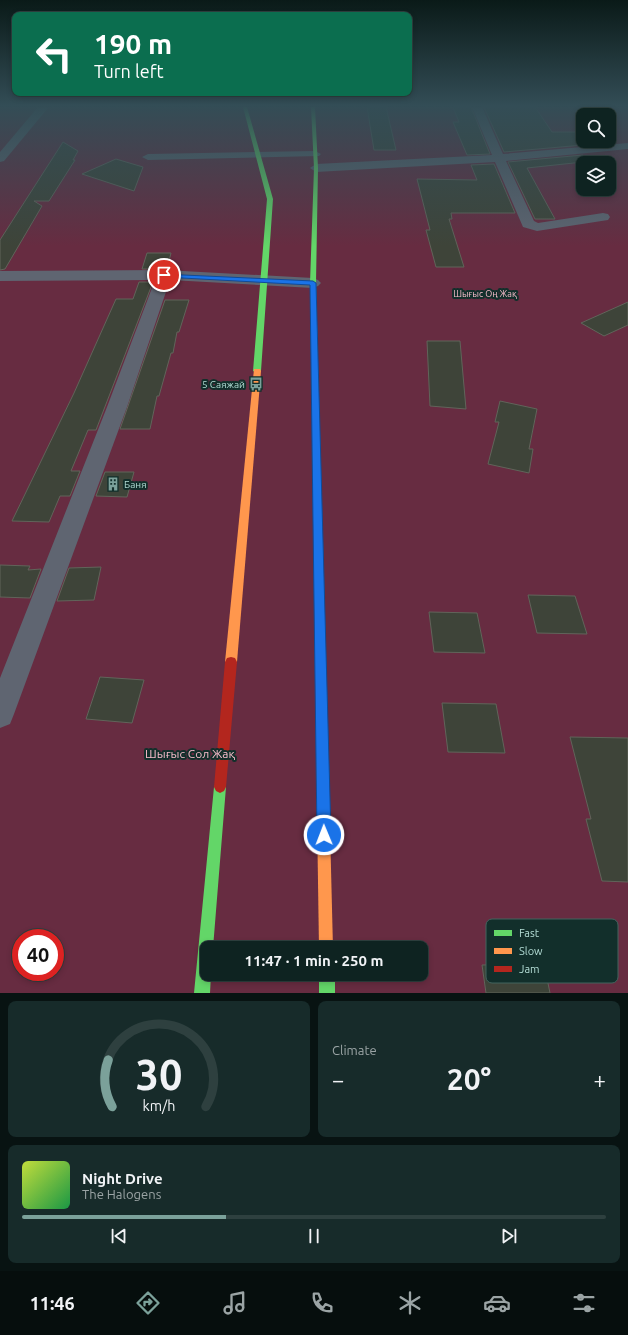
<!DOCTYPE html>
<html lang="en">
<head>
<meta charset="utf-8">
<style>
  :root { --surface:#0e2321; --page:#172b2a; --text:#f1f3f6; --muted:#9ba4a5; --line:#2e403f; --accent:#7ba19a }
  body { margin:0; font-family:Ubuntu,sans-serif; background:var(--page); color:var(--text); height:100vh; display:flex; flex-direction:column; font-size:15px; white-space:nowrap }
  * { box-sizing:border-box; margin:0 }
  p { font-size:13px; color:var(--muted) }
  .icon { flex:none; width:22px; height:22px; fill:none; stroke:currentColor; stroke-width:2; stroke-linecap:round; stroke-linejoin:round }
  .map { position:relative; height:993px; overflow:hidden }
  .details { display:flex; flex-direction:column; gap:8px; padding:8px; background:#081312; flex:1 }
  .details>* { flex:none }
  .banner { position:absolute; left:12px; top:12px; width:400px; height:84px; border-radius:8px; box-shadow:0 2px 6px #0003,0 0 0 1px var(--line); background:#0b6e4f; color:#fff; overflow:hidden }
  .buttons { position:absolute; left:576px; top:108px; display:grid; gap:8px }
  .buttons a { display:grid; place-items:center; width:40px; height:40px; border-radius:8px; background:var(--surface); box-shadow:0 2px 6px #0003,0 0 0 1px var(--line); font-size:20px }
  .speed { position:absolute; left:12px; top:929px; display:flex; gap:8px; font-size:20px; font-weight:700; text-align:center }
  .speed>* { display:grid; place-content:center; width:52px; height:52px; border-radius:50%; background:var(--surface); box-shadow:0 2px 6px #0003,0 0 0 1px var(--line); line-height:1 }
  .speed .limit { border:6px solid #d22; background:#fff; color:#111 }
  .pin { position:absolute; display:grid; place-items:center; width:34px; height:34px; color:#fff; margin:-17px; border:2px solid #fff; border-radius:50%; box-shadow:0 1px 4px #0007 }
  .me { position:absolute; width:44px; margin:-22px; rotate:359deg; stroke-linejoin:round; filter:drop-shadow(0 0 3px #0008) }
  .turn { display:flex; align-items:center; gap:14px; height:84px; padding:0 16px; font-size:18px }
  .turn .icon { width:52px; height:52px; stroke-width:2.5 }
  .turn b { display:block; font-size:28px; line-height:34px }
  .big { font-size:30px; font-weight:700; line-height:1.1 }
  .details .tile { flex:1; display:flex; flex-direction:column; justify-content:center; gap:6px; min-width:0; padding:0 14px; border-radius:8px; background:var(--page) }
  .details .dial { align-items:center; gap:0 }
  .dial svg { height:104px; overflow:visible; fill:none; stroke:var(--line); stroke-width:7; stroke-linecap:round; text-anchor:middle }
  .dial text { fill:var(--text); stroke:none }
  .song { display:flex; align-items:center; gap:12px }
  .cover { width:48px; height:48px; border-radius:6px; background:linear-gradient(135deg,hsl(70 70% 55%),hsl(140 70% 35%)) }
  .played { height:4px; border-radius:2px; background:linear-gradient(90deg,var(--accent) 35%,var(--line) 35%) }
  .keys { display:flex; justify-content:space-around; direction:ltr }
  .heat { display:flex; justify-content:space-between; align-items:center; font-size:22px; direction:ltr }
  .details .tiles { flex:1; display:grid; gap:8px; grid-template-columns:1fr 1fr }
  .tile:last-child { grid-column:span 2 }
  .trip { position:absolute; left:200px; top:941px; width:228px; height:40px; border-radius:8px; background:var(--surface); box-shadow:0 2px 6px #0003,0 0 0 1px var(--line); font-weight:700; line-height:40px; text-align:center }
  .menu { display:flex; height:64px; justify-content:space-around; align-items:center; background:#060e0d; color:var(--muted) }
  .menu .icon { width:28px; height:28px }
  .menu .on { color:var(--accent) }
  .menu b { font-size:18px; color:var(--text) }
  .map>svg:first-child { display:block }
  .green { fill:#672c41; fill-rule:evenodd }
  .building { fill:#3e4439; stroke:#61645a }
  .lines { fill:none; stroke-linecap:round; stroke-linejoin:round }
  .street { fill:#5f6571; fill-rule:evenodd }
  .fast { fill:#63d668; fill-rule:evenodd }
  .slow { fill:#ff974d; fill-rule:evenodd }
  .jam { fill:#b3261e; fill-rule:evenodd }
  .route { fill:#1a73e8; stroke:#114b97 }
  .labels { text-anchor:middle; stroke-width:4; stroke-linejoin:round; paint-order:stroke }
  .far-park-label { font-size:9px; fill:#fabdcc; stroke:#122f2b }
  .poi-label { font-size:10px; fill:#b4ded6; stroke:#122f2b; text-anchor:end }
  .near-park-label { font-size:12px; fill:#fabdcc; stroke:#122f2b }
  .key { fill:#122f2b; stroke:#43645e; stroke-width:1 }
  .key-label { font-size:11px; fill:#b4ded6 }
</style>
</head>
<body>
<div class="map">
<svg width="628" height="993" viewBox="0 0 628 993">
  <rect width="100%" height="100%" fill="#122f2c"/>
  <!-- green -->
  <path class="green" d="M 0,107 L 628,107 L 628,993 L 0,993 ZM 583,115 L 609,115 L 609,141 L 583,141 ZM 583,163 L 609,163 L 609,189 L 583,189 ZM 21,938 L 55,938 L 55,972 L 21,972 ZM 207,948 L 421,948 L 421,974 L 207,974 Z"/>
  <!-- building -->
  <g class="building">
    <path d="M 367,107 L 386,107 L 396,150 L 374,150 Z"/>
    <path d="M 453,107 L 471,107 L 490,154 L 467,155 L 453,122 L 459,122 Z"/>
    <path d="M 484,107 L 535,107 L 552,132 L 583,132 L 583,145 L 504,152 Z"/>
    <path d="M 63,142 L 78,151 L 73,160 L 75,160 L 49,201 L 34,201 L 42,206 L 5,269 L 0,270 L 0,240 Z"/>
    <path d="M 583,155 L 583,162 L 527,168 L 555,219 L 535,219 L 508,162 Z"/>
    <path d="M 116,159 L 143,167 L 134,191 L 82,174 Z"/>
    <path d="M 494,164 L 515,213 L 451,213 L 452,219 L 449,219 L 464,267 L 436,267 L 426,230 L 430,230 L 417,179 L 477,180 L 471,165 Z"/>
    <path d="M 147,253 L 171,253 L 167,269 L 142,269 Z"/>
    <path d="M 139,282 L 153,282 L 96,430 L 88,430 L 71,471 L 80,471 L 70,496 L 60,496 L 49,522 L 12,521 L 74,393 L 116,299 L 133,299 Z"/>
    <path d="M 165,300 L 189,300 L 179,332 L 177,332 L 173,353 L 171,353 L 159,396 L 157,396 L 150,429 L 120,429 Z"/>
    <path d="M 628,302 L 628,325 L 604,336 L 581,323 Z"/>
    <path d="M 427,341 L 460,341 L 466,409 L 430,406 Z"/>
    <path d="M 500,401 L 537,409 L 529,449 L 533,449 L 529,473 L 488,464 L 499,422 L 495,422 Z"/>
    <path d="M 105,472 L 134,472 L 127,497 L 96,496 Z"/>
    <path d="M 0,565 L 30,566 L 28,570 L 41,569 L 30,598 L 0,597 Z"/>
    <path d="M 101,567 L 94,600 L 57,601 L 69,568 Z"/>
    <path d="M 528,595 L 575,596 L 587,634 L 537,633 Z"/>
    <path d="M 429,612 L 477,613 L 485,653 L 434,652 Z"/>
    <path d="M 100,677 L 144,680 L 132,723 L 86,719 Z"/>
    <path d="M 442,703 L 496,704 L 505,753 L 448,752 Z"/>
    <path d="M 570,737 L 628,738 L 628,882 L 602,881 L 586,819 L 591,819 Z"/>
    <path d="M 544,964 L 550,993 L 486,993 L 482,965 Z"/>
  </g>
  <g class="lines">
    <!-- street -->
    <g class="street">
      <path d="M 38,107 L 48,108 L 4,161 L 0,162 L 0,152 Z"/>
      <path d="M 472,107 L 482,107 L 503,154 L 628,143 L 628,149 L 506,161 L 534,221 L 538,223 L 603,213 L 608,214 L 610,217 L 608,220 L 537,231 L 523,227 L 495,162 L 316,172 L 310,168 L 316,164 L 492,155 Z"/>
      <path d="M 315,151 L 321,154 L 319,156 L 148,160 L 142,157 L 148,154 Z"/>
      <path d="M 164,270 L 313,278 L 318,280 L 321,283 L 318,286 L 313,288 L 170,280 L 127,407 L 14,714 L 10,724 L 0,728 L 0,678 L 107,407 L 155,280 L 0,281 L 0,271 Z"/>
    </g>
    <!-- fast -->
    <g class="fast">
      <path d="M 243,107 L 247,107 L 273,199 L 261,371 L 257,373 L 253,371 L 267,199 Z"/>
      <path d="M 311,107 L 315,107 L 318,168 L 316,283 L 321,490 L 317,493 L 313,490 L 310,283 L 314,168 Z"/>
      <path d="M 220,781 L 224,783 L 226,787 L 213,948 L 207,948 L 207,974 L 211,974 L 210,993 L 194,993 L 214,787 L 216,783 Z"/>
      <rect x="319" y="974" width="16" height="19"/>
    </g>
    <!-- slow -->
    <g class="slow">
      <path d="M 254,369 L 260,369 L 261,371 L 237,662 L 235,666 L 231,667 L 227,666 L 225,662 Z"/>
      <path d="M 322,742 L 326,744 L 328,748 L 333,948 L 319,948 L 316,748 L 318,744 Z"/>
    </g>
    <!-- jam -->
    <g class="jam">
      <path d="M 317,487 L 321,490 L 328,748 L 326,752 L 322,754 L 318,752 L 316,748 L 313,490 Z"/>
      <path d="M 231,657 L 235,658 L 237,662 L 226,787 L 224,791 L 220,793 L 216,791 L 214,787 L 225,662 L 227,658 Z"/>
    </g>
  </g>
  <!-- sky -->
  <linearGradient id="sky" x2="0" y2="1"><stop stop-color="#0a1a18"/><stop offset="0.43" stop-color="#334d56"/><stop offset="1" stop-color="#334d56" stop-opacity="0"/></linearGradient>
  <rect width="628" height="246" fill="url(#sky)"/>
  <!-- route -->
  <path class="route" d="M 162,274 L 313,281 L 316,283 L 331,835 L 329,840 L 324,842 L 319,840 L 317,835 L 310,285 L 164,277 L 162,276 Z"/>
  <!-- icons -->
  <defs>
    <g id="bus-bare" transform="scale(1.08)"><path d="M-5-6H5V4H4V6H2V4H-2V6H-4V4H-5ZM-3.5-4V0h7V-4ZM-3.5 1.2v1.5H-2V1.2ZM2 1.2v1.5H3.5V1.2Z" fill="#7ba19a" stroke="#122f2b" stroke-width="2.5" paint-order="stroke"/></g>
    <g id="building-bare" transform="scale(1.08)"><path d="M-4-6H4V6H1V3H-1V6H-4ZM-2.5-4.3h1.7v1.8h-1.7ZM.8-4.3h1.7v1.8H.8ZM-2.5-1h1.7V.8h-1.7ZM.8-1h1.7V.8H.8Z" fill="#7ba19a" stroke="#122f2b" stroke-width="2.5" paint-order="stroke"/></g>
  </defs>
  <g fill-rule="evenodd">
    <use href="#bus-bare" x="256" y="384"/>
    <use href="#building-bare" x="113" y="484"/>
  </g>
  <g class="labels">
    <!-- far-park labels -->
    <g class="far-park-label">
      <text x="485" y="297">Шығыс Оң Жақ</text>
    </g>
    <!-- poi labels -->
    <g class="poi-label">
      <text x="245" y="388">5 Саяжай</text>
      <text x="124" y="488" text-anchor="start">Баня</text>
    </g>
    <!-- near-park labels -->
    <g class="near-park-label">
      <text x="190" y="758">Шығыс Сол Жақ</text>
    </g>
  </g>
  <!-- legend -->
  <rect x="486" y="919" width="132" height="64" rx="6" class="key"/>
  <rect x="494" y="930" width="18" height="6" fill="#63d668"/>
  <rect x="494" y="948" width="18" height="6" fill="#ff974d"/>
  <rect x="494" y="966" width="18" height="6" fill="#b3261e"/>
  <g class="key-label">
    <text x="519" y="937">Fast</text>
    <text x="519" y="955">Slow</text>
    <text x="519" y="973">Jam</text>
  </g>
</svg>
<div class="buttons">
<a><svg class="icon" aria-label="search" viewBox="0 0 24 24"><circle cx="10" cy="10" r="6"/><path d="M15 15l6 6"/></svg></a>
<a><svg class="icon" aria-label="layers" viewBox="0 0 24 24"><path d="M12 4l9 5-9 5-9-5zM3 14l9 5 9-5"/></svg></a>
</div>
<div class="speed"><div class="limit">40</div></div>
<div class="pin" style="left:164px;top:275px;background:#d93025"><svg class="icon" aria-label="arrive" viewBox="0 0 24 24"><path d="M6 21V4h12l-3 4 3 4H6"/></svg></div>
<svg class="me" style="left:324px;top:835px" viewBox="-20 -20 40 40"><circle r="17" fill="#1a73e8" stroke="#fff" stroke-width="3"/><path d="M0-11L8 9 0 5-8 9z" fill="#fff"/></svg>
<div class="trip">11:47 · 1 min · 250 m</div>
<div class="banner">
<div class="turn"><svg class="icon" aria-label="left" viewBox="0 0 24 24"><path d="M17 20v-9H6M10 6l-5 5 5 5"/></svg><div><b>190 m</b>Turn left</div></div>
</div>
</div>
<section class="details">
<div class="tiles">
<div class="tile dial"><svg viewBox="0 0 100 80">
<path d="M14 69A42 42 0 1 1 86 69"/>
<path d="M14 69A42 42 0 0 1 11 33" stroke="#7ba19a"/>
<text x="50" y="56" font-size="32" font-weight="700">30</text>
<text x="50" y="72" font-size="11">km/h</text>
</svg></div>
<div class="tile"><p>Climate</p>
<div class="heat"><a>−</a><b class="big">20°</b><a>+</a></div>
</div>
<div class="tile">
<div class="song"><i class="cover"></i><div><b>Night Drive</b><p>The Halogens</p></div></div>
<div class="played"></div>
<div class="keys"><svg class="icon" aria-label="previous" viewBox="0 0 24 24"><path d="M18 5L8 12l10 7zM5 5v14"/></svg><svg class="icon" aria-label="pause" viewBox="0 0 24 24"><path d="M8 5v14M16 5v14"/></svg><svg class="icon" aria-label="next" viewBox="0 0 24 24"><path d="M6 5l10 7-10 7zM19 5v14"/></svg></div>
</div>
</div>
</section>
<nav class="menu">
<b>11:46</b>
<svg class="icon on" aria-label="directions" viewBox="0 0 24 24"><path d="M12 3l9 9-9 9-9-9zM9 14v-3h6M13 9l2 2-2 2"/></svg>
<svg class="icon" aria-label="music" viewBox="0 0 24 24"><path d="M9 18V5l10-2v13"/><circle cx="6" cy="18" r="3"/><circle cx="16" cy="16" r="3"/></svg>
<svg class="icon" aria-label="phone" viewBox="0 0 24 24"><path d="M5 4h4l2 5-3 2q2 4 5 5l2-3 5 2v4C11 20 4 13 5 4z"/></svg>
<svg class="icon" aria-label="climate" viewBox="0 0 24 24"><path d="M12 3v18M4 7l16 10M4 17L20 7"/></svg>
<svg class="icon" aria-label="car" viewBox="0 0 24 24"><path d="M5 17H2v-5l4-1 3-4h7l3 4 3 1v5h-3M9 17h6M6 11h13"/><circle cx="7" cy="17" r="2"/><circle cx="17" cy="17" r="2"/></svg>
<svg class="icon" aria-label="filters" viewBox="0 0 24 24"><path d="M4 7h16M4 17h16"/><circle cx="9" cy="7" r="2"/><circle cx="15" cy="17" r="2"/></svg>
</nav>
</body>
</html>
